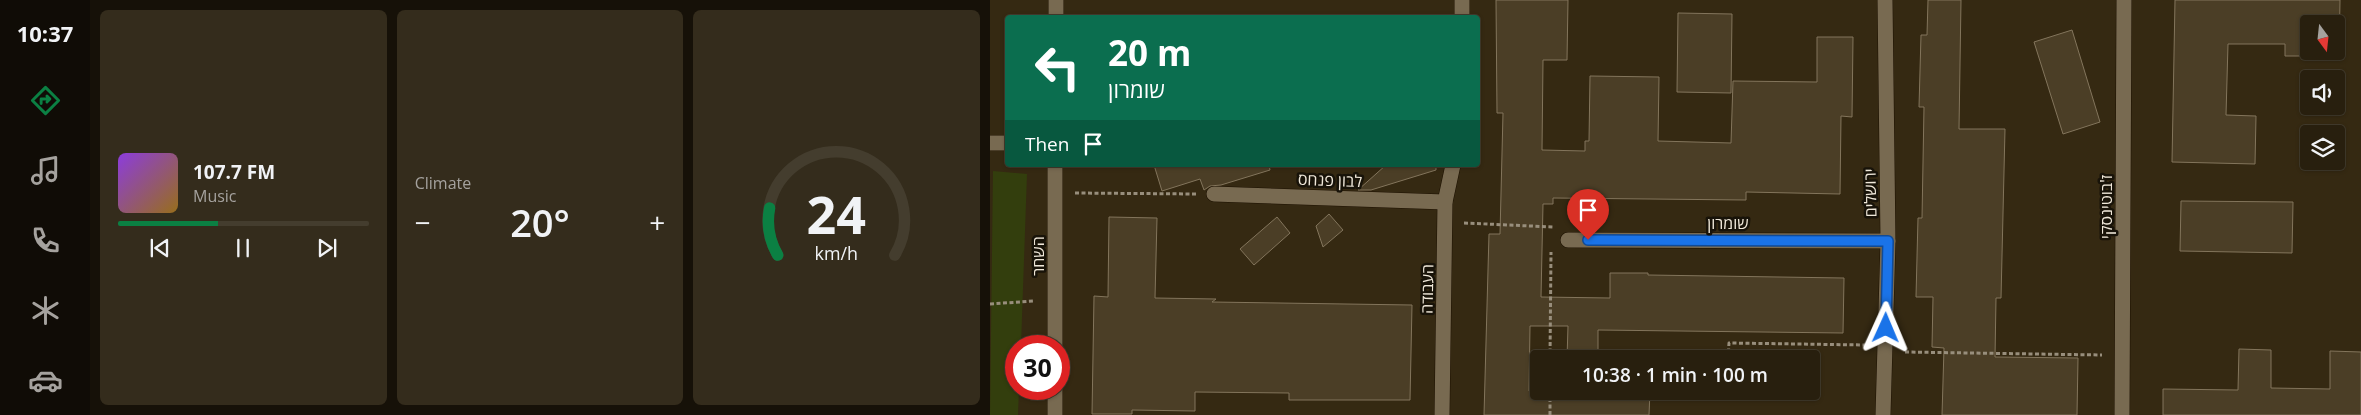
<!DOCTYPE html>
<html lang="en">
<head>
<meta charset="utf-8">
<style>
  :root { --surface:#281f0e; --page:#342c1c; --text:#f1f3f6; --muted:#a5a29e; --line:#443d2e; --accent:#0b8043 }
  body { margin:0; font-family:"Open Sans",Heebo,sans-serif; background:var(--page); color:var(--text); height:100vh; display:flex; flex-direction:column; font-size:19px; white-space:nowrap }
  * { box-sizing:border-box; margin:0 }
  p { font-size:16px; color:var(--muted) }
  .icon { flex:none; width:28px; height:28px; fill:none; stroke:currentColor; stroke-width:2; stroke-linecap:round; stroke-linejoin:round }
  .map { position:relative; flex:1; overflow:hidden }
  .side { display:flex; flex-direction:column; gap:10px; padding:10px; background:#161108; width:900px }
  .side>* { flex:none }
  .guide { position:absolute; left:15px; top:15px; width:475px; height:152px; border-radius:5px; box-shadow:0 1px 4px #0004,0 0 0 1px var(--line); background:#0b6e4f; color:#fff; overflow:hidden }
  .needle { width:32px; rotate:165deg }
  .controls { position:absolute; left:1310px; top:15px; display:grid; gap:10px }
  .controls a { display:grid; place-items:center; width:45px; height:45px; border-radius:5px; background:var(--surface); box-shadow:0 1px 4px #0004,0 0 0 1px var(--line); font-size:25px }
  .speed { position:absolute; left:15px; top:335px; display:flex; gap:10px; font-size:25px; font-weight:700; text-align:center }
  .speed>* { display:grid; place-content:center; width:65px; height:65px; border-radius:50%; background:var(--surface); box-shadow:0 1px 4px #0004,0 0 0 1px var(--line); line-height:1 }
  .speed .limit { border:8px solid #d22; background:#fff; color:#111 }
  .pin { position:absolute; display:grid; place-items:center; width:42px; height:42px; color:#fff; margin:-51px -21px; border-radius:50% 50% 50% 0; rotate:-45deg; box-shadow:0 0 5px #0007 }
  .pin .icon { rotate:45deg }
  .me { position:absolute; width:55px; margin:-28px; rotate:1deg; stroke-linejoin:round; filter:drop-shadow(0 0 4px #0008) }
  .turn { display:flex; align-items:center; gap:18px; height:105px; padding:0 20px; font-size:22px }
  .turn .icon { width:65px; height:65px; stroke-width:2.5 }
  .turn b { display:block; font-size:35px; line-height:42px }
  .then { display:flex; align-items:center; height:48px; padding:0 20px; background:#0003; gap:10px; font-size:19px }
  .big { font-size:38px; font-weight:600; line-height:1.1 }
  .side .widget { flex:1; display:flex; flex-direction:column; justify-content:center; gap:8px; min-width:0; padding:0 18px; border-radius:8px; background:var(--page) }
  .side .dial { align-items:center; gap:0 }
  .dial svg { height:130px; overflow:visible; fill:none; stroke:var(--line); stroke-width:7; stroke-linecap:round; text-anchor:middle }
  .dial text { fill:var(--text); stroke:none }
  .song { display:flex; align-items:center; gap:15px }
  .cover { width:60px; height:60px; border-radius:8px; background:linear-gradient(135deg,hsl(270 70% 55%),hsl(40 70% 35%)) }
  .played { height:5px; border-radius:2px; background:linear-gradient(90deg,var(--accent) 40%,var(--line) 40%) }
  .keys { display:flex; justify-content:space-around; direction:ltr }
  .heat { display:flex; justify-content:space-between; align-items:center; font-size:28px; direction:ltr }
  .side .tiles { flex:1; display:grid; gap:10px; grid-template-columns:repeat(3,1fr) }
  .trip { position:absolute; left:540px; top:350px; width:290px; height:50px; border-radius:5px; background:var(--surface); box-shadow:0 1px 4px #0004,0 0 0 1px var(--line); font-weight:600; line-height:50px; text-align:center }
  main { display:flex; flex:1; min-height:0 }
  .tabs { display:flex; flex-direction:column; width:90px; justify-content:space-around; align-items:center; background:#100c06; color:var(--muted) }
  .tabs .icon { width:35px; height:35px }
  .tabs .current { color:var(--accent) }
  .tabs b { font-size:22px; color:var(--text) }
  .map>svg:first-child { display:block }
  .green { fill:#333e0d }
  .building { fill:#4b3e26; stroke:#83755c; fill-rule:evenodd }
  .lines { fill:none; stroke-linecap:round; stroke-linejoin:round }
  .minor-casing { stroke:#1d1100; stroke-width:16 }
  .path { stroke:#988e7c; stroke-width:3; stroke-dasharray:4 2.5; stroke-linecap:butt }
  .minor { stroke:#786a51; stroke-width:15 }
  .route-casing { stroke:#114b97; stroke-width:12 }
  .route { stroke:#1a73e8; stroke-width:9 }
  .labels { text-anchor:middle; stroke-width:5; stroke-linejoin:round; paint-order:stroke }
  .street-label { font-size:16px; fill:#f0e8da; stroke:#181309 }
</style>
</head>
<body>
<main>
<nav class="tabs">
<b>10:37</b>
<svg class="icon current" aria-label="directions" viewBox="0 0 24 24"><path d="M12 3l9 9-9 9-9-9zM9 14v-3h6M13 9l2 2-2 2"/></svg>
<svg class="icon" aria-label="music" viewBox="0 0 24 24"><path d="M9 18V5l10-2v13"/><circle cx="6" cy="18" r="3"/><circle cx="16" cy="16" r="3"/></svg>
<svg class="icon" aria-label="phone" viewBox="0 0 24 24"><path d="M5 4h4l2 5-3 2q2 4 5 5l2-3 5 2v4C11 20 4 13 5 4z"/></svg>
<svg class="icon" aria-label="climate" viewBox="0 0 24 24"><path d="M12 3v18M4 7l16 10M4 17L20 7"/></svg>
<svg class="icon" aria-label="car" viewBox="0 0 24 24"><path d="M5 17H2v-5l4-1 3-4h7l3 4 3 1v5h-3M9 17h6M6 11h13"/><circle cx="7" cy="17" r="2"/><circle cx="17" cy="17" r="2"/></svg>
</nav>
<section class="side">
<div class="tiles">
<div class="widget">
<div class="song"><i class="cover"></i><div><b>107.7 FM</b><p>Music</p></div></div>
<div class="played"></div>
<div class="keys"><svg class="icon" aria-label="previous" viewBox="0 0 24 24"><path d="M18 5L8 12l10 7zM5 5v14"/></svg><svg class="icon" aria-label="pause" viewBox="0 0 24 24"><path d="M8 5v14M16 5v14"/></svg><svg class="icon" aria-label="next" viewBox="0 0 24 24"><path d="M6 5l10 7-10 7zM19 5v14"/></svg></div>
</div>
<div class="widget"><p>Climate</p>
<div class="heat"><a>−</a><b class="big">20°</b><a>+</a></div>
</div>
<div class="widget dial"><svg viewBox="0 0 100 80">
<path d="M14 69A42 42 0 1 1 86 69"/>
<path d="M14 69A42 42 0 0 1 9 40" stroke="#0b8043"/>
<text x="50" y="56" font-size="32" font-weight="700">24</text>
<text x="50" y="72" font-size="11">km/h</text>
</svg></div>
</div>
</section>
<div class="map">
<svg width="1371" height="415" viewBox="0 0 1371 415">
  <rect width="100%" height="100%" fill="#352912"/>
  <!-- green -->
  <path class="green" d="M 3,171 L 37,174 L 31,346 L 26,346 L 26,389 L 29,389 L 28,415 L 0,415 Z"/>
  <!-- building -->
  <g class="building">
    <path d="M 506,0 L 578,0 L 577,60 L 553,60 L 552,150 L 595,151 L 595,141 L 599,141 L 600,76 L 669,77 L 668,141 L 741,143 L 743,81 L 827,82 L 827,37 L 863,37 L 862,117 L 851,116 L 850,194 L 756,192 L 756,200 L 563,198 L 563,204 L 553,204 L 551,297 L 620,298 L 620,273 L 658,273 L 658,275 L 854,278 L 853,333 L 608,330 L 608,359 L 577,359 L 578,326 L 540,326 L 539,391 L 660,391 L 659,415 L 494,415 L 499,234 L 510,234 L 513,113 L 507,113 Z"/>
    <path d="M 938,0 L 971,0 L 969,129 L 1015,129 L 1011,298 L 1006,298 L 1005,357 L 1088,358 L 1087,415 L 952,415 L 954,348 L 942,347 L 943,297 L 926,297 L 928,218 L 932,218 L 934,107 L 929,107 L 931,35 L 937,35 Z"/>
    <path d="M 1185,0 L 1350,0 L 1349,56 L 1295,56 L 1295,44 L 1238,44 L 1236,115 L 1266,116 L 1265,164 L 1182,162 ZM 1319,24 L 1346,24 L 1346,51 L 1319,51 Z"/>
    <path d="M 688,13 L 742,14 L 741,93 L 687,92 Z"/>
    <path d="M 1082,30 L 1110,122 L 1073,134 L 1044,42 Z"/>
    <path d="M 164,165 L 279,165 L 280,170 L 231,185 L 220,186 L 214,190 L 210,179 L 172,191 Z"/>
    <path d="M 396,165 L 446,165 L 446,170 L 381,190 L 368,190 Z"/>
    <path d="M 1191,201 L 1303,202 L 1302,253 L 1190,251 Z"/>
    <path d="M 339,214 L 353,230 L 333,247 L 326,226 Z"/>
    <path d="M 119,217 L 167,218 L 165,298 L 226,299 L 222,302 L 422,305 L 420,400 L 299,400 L 299,393 L 205,392 L 205,411 L 142,410 L 142,414 L 102,414 L 104,296 L 118,297 Z"/>
    <path d="M 287,217 L 300,233 L 264,265 L 250,249 Z"/>
    <path d="M 1249,349 L 1281,350 L 1281,388 L 1340,389 L 1340,351 L 1371,352 L 1371,415 L 1173,415 L 1173,389 L 1248,390 Z"/>
  </g>
  <g class="lines">
    <!-- minor casing -->
    <g class="minor-casing">
      <g id="minor">
        <path d="M 66,18 L 66,0"/>
        <path d="M 472,18 L 472,0"/>
        <path d="M 0,143 L 18,143"/>
        <path d="M 224,194 L 455,202"/>
        <path d="M 578,240 L 898,241"/>
        <path d="M 65,346 L 65,165"/>
        <path d="M 65,415 L 65,389"/>
        <path d="M 452,415 L 455,202 L 463,165"/>
        <path d="M 893,415 L 898,241 L 895,0"/>
        <path d="M 1132,415 L 1134,0"/>
      </g>
    </g>
    <!-- path -->
    <g class="path">
      <path d="M 85,193 L 206,194"/>
      <path d="M 474,223 L 563,227"/>
      <path d="M 0,304 L 44,301"/>
      <path d="M 915,352 L 1112,355"/>
      <path d="M 560,359 L 561,252"/>
      <path d="M 738,359 L 739,343 L 875,345"/>
      <path d="M 560,415 L 560,391"/>
    </g>
    <!-- minor -->
    <use href="#minor" class="minor"/>
  </g>
  <g class="lines">
    <!-- route casing -->
    <g class="route-casing">
      <path id="route" d="M 598,240 L 898,241 L 896,328"/>
    </g>
    <!-- route -->
    <use href="#route" class="route"/>
  </g>
  <g class="labels">
    <!-- street labels -->
    <g class="street-label">
      <text transform="translate(340 180) rotate(2)" y="6">לבון פנחס</text>
      <text transform="translate(880 193) rotate(-91)" y="6">ירושלים</text>
      <text transform="translate(1116 207) rotate(-90)" y="6">ז'בוטינסקי</text>
      <text x="738" y="229">שומרון</text>
      <text transform="translate(48 256) rotate(-90)" y="6">השחר</text>
      <text transform="translate(437 289) rotate(-89)" y="6">העבודה</text>
    </g>
  </g>
</svg>
<div class="controls">
<a><svg class="needle" viewBox="-14 -14 28 28"><path d="M0-13l5 13h-10z" fill="#e53935"/><path d="M0 13l5-13h-10z" fill="#a5a29e"/></svg></a>
<a><svg class="icon" aria-label="sound" viewBox="0 0 24 24"><path d="M4 9h4l5-4v14l-5-4H4zM17 9q2 3 0 6"/></svg></a>
<a><svg class="icon" aria-label="layers" viewBox="0 0 24 24"><path d="M12 4l9 5-9 5-9-5zM3 14l9 5 9-5"/></svg></a>
</div>
<div class="speed"><div class="limit">30</div></div>
<div class="pin" style="left:598px;top:240px;background:#d93025"><svg class="icon" aria-label="arrive" viewBox="0 0 24 24"><path d="M6 21V4h12l-3 4 3 4H6"/></svg></div>
<svg class="me" style="left:896px;top:328px" viewBox="-20 -20 40 40"><path d="M0-17L14 15 0 8-14 15z" fill="#1a73e8" stroke="#fff" stroke-width="4"/></svg>
<div class="trip">10:38 · 1 min · 100 m</div>
<div class="guide">
<div class="turn"><svg class="icon" aria-label="left" viewBox="0 0 24 24"><path d="M17 20v-9H6M10 6l-5 5 5 5"/></svg><div><b>20 m</b>שומרון</div></div>
<div class="then">Then<svg class="icon" aria-label="arrive" viewBox="0 0 24 24"><path d="M6 21V4h12l-3 4 3 4H6"/></svg></div>
</div>
</div>
</main>
</body>
</html>
